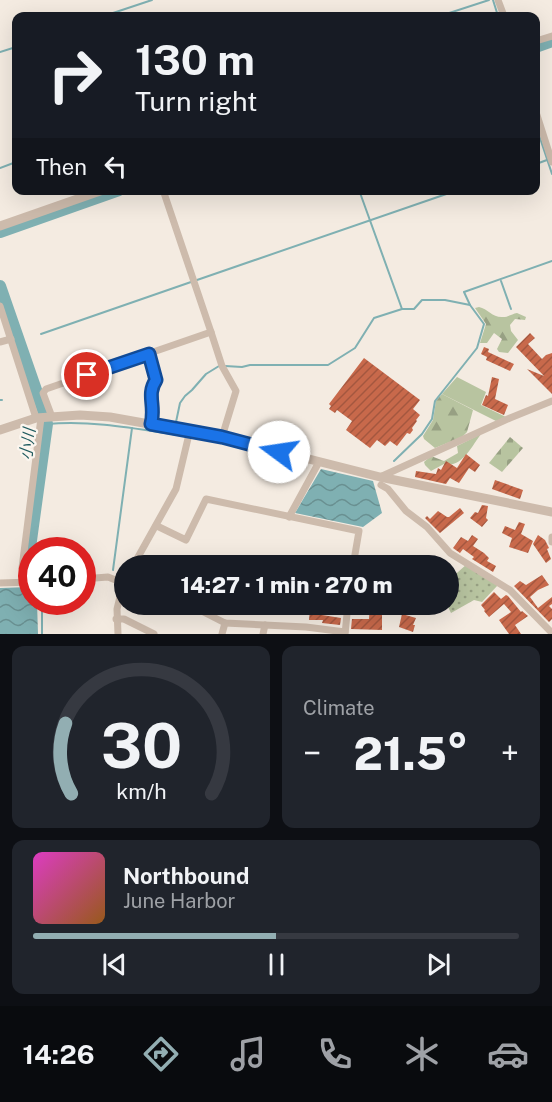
<!DOCTYPE html>
<html lang="en">
<head>
<meta charset="utf-8">
<style>
  :root { --surface:#171b24; --page:#20242c; --text:#f1f3f6; --muted:#9ea1a6; --line:#363941; --accent:#92aeb2 }
  body { margin:0; font-family:"Public Sans","Noto Sans JP",sans-serif; background:var(--page); color:var(--text); height:100vh; display:flex; flex-direction:column; font-size:22px; white-space:nowrap }
  * { box-sizing:border-box; margin:0 }
  p { font-size:20px; color:var(--muted) }
  .icon { flex:none; width:33px; height:33px; fill:none; stroke:currentColor; stroke-width:2; stroke-linecap:round; stroke-linejoin:round }
  .map { position:relative; height:634px; overflow:hidden }
  .panel { display:flex; flex-direction:column; gap:12px; padding:12px; background:#0d0f14; flex:1 }
  .panel>* { flex:none }
  .guide { position:absolute; left:12px; top:12px; width:528px; height:183px; border-radius:12px; box-shadow:0 6px 24px #0002; background:#171b24; color:var(--text); overflow:hidden }
  .speed { position:absolute; left:18px; top:537px; display:flex; gap:12px; font-size:30px; font-weight:700; text-align:center }
  .speed>* { display:grid; place-content:center; width:78px; height:78px; border-radius:50%; background:var(--surface); box-shadow:0 6px 24px #0002; line-height:1 }
  .speed .limit { border:9px solid #d22; background:#fff; color:#111 }
  .pin { position:absolute; display:grid; place-items:center; width:51px; height:51px; color:#fff; margin:-26px; border:3px solid #fff; border-radius:50%; box-shadow:0 2px 6px #0007 }
  .me { position:absolute; width:66px; margin:-33px; rotate:284deg; stroke-linejoin:round; filter:drop-shadow(0 0 4px #0008) }
  .turn { display:flex; align-items:center; gap:21px; height:126px; padding:0 24px; font-size:27px }
  .turn .icon { width:78px; height:78px; stroke-width:2.5 }
  .turn b { display:block; font-size:42px; line-height:51px }
  .then { display:flex; align-items:center; height:57px; padding:0 24px; background:#0003; gap:12px; font-size:22px }
  .big { font-size:45px; font-weight:800; line-height:1.1 }
  .panel .widget { flex:1; display:flex; flex-direction:column; justify-content:center; gap:9px; min-width:0; padding:0 21px; border-radius:12px; background:var(--page) }
  .panel .dial { align-items:center; gap:0 }
  .dial svg { height:156px; overflow:visible; fill:none; stroke:var(--line); stroke-width:7; stroke-linecap:round; text-anchor:middle }
  .dial text { fill:var(--text); stroke:none }
  .song { display:flex; align-items:center; gap:18px }
  .cover { width:72px; height:72px; border-radius:9px; background:linear-gradient(135deg,hsl(310 70% 55%),hsl(30 70% 35%)) }
  .played { height:6px; border-radius:3px; background:linear-gradient(90deg,var(--accent) 50%,var(--line) 50%) }
  .keys { display:flex; justify-content:space-around; direction:ltr }
  .heat { display:flex; justify-content:space-between; align-items:center; font-size:33px; direction:ltr }
  .panel .tiles { flex:1; display:grid; gap:12px; grid-template-columns:1fr 1fr }
  .widget:last-child { grid-column:span 2 }
  .trip { position:absolute; left:114px; top:555px; width:345px; height:60px; border-radius:30px; background:var(--surface); box-shadow:0 6px 24px #0002; font-weight:800; line-height:60px; text-align:center }
  .dock { display:flex; height:96px; justify-content:space-around; align-items:center; background:#090b0e; color:var(--muted) }
  .dock .icon { width:42px; height:42px }
  .dock .active { color:var(--accent) }
  .dock b { font-size:27px; color:var(--text) }
  .map>svg:first-child { display:block }
  .grass { fill:url(#grass-dots) }
  .forest { fill:url(#forest-firs) }
  .cemetery { fill:url(#cemetery-stones) }
  .park { fill:#b8c4a0 }
  .water { fill:url(#water-waves) }
  .lines { fill:none; stroke-linecap:round; stroke-linejoin:round }
  .stream { stroke:#7fb0b2; stroke-width:2 }
  .river { stroke:#7fb0b2; stroke-width:12 }
  .building { fill:url(#building-hatch) }
  .minor { stroke:#cdbbac; stroke-width:7 }
  .tertiary { stroke:#cdbbac; stroke-width:9 }
  .route-casing { stroke:#114b97; stroke-width:15 }
  .route { stroke:#1a73e8; stroke-width:10 }
  .labels { text-anchor:middle; stroke-width:4.5; stroke-linejoin:round; paint-order:stroke }
  .water-label { font-size:16px; font-style:italic; fill:#1f5a5e; stroke:#fbf5ee }
</style>
</head>
<body>
<div class="map">
<svg width="552" height="634" viewBox="0 0 552 634">
  <defs>
    <pattern id="grass-dots" width="8" height="8" patternUnits="userSpaceOnUse" patternTransform="scale(1.5)"><rect width="8" height="8" fill="#b8c4a0"/><path d="M2 2h.1M6 6h.1" fill="none" stroke="#97a083" stroke-width="1.8" stroke-linecap="round"/></pattern>
    <pattern id="forest-firs" width="22" height="20" patternUnits="userSpaceOnUse" patternTransform="scale(1.5)"><rect width="22" height="20" fill="#b8c4a0"/><path d="M5 1l3.5 6h-7zM16 11l3.5 6h-7z" fill="#97a083"/></pattern>
    <pattern id="cemetery-stones" width="16" height="16" patternUnits="userSpaceOnUse" patternTransform="scale(1.5)"><rect width="16" height="16" fill="#b8c4a0"/><path d="M2 7V4a2 2 0 0 1 4 0v3zM10 15v-3a2 2 0 0 1 4 0v3z" fill="#97a083"/></pattern>
    <pattern id="water-waves" width="16" height="10" patternUnits="userSpaceOnUse" patternTransform="scale(1.5)"><rect width="16" height="10" fill="#7fb0b2"/><path d="M0 5q4-4 8 0t8 0" fill="none" stroke="#699091"/></pattern>
    <pattern id="building-hatch" width="6" height="6" patternUnits="userSpaceOnUse" patternTransform="scale(1.5)"><rect width="6" height="6" fill="#c8694b"/><path d="M-1 1l2-2M0 6l6-6M5 7l2-2" fill="none" stroke="#a4573f"/></pattern>
  </defs>
  <rect width="100%" height="100%" fill="#f4ebe1"/>
  <!-- grass -->
  <path class="grass" d="M 467,564 L 498,585 L 482,602 L 474,600 L 451,613 L 447,605 L 448,604 L 449,580 Z"/>
  <!-- forest -->
  <g class="forest">
    <path d="M 479,307 C 488,309 493,318 503,317 C 508,317 512,314 517,313 L 526,317 L 525,320 L 515,319 L 510,325 L 511,331 L 518,340 L 508,353 L 499,352 L 497,349 L 502,339 L 494,333 L 487,343 L 480,343 L 486,324 L 475,308 Z"/>
    <path d="M 442,394 L 473,410 L 467,432 L 462,437 L 435,448 L 424,439 L 423,436 L 433,420 L 436,401 Z"/>
    <path d="M 481,434 C 472,446 461,469 444,464 L 431,471 L 425,465 L 424,462 L 431,456 L 444,461 L 458,453 L 457,446 Z"/>
  </g>
  <!-- cemetery -->
  <path class="cemetery" d="M 510,437 L 523,448 L 502,472 L 489,463 Z"/>
  <!-- park -->
  <path class="park" d="M 457,377 L 486,392 L 481,405 L 506,417 L 496,421 L 442,394 Z"/>
  <!-- water -->
  <g class="water">
    <path d="M 321,469 L 373,481 L 382,513 L 363,527 L 295,513 Z"/>
    <path d="M 31,587 L 32,602 L 37,602 L 38,634 L 0,634 L 0,588 Z"/>
  </g>
  <g class="lines">
    <!-- stream -->
    <g class="stream">
      <path d="M 493,0 L 498,16"/>
      <path d="M 104,16 L 152,0"/>
      <path d="M 440,16 L 489,0"/>
      <path d="M 0,52 L 16,47"/>
      <path d="M 536,126 L 552,174"/>
      <path d="M 536,164 L 547,160"/>
      <path d="M 0,168 L 16,162"/>
      <path d="M 359,190 L 402,309"/>
      <path d="M 197,280 L 458,190"/>
      <path d="M 501,281 L 511,309"/>
      <path d="M 41,334 L 191,282"/>
      <path d="M 225,366 L 242,367 L 250,365 L 328,365 L 355,348 L 374,318 L 402,309 L 414,309 L 422,300 L 445,300 L 470,305"/>
      <path d="M 0,400 L 2,400"/>
      <path d="M 176,422 L 180,403 L 185,396 L 192,390 L 206,374 L 219,366"/>
      <path d="M 47,424 C 94,420 137,429 184,436"/>
      <path d="M 394,461 L 422,434 L 432,419 L 435,401 L 477,348 L 484,324 L 470,305 L 464,292 L 552,261"/>
      <path d="M 113,570 L 132,428"/>
      <path d="M 42,634 L 42,603"/>
    </g>
    <!-- river -->
    <g class="river">
      <path d="M 536,47 L 552,41"/>
      <path d="M 0,232 L 119,190"/>
      <path d="M 0,286 L 43,410 L 47,424 L 26,577"/>
    </g>
  </g>
  <!-- building -->
  <g class="building">
    <path d="M 530,333 L 535,338 L 528,344 L 542,359 L 546,355 L 552,353 L 552,394 L 527,369 L 544,376 L 516,347 Z"/>
    <path d="M 484,347 L 489,349 L 488,352 L 514,364 L 510,371 L 486,360 L 487,357 L 481,354 Z"/>
    <path d="M 364,358 L 420,400 L 413,409 L 420,415 L 416,420 L 417,421 L 412,428 L 413,430 L 410,434 L 407,433 L 397,446 L 390,441 L 385,446 L 377,440 L 370,448 L 346,430 L 352,421 L 337,410 L 335,413 L 329,409 L 331,406 L 329,404 Z"/>
    <path d="M 492,377 L 499,379 L 495,399 L 508,405 L 504,415 L 482,405 L 486,395 L 488,396 Z"/>
    <path d="M 466,454 L 480,465 L 475,472 L 469,468 L 459,483 L 450,478 L 446,484 L 415,477 L 416,471 L 436,474 L 438,468 L 441,470 L 446,461 L 457,468 Z"/>
    <path d="M 495,480 L 523,490 L 520,499 L 492,489 Z"/>
    <path d="M 482,505 L 488,506 L 486,518 L 488,520 L 482,527 L 470,518 L 475,512 L 478,513 Z"/>
    <path d="M 460,508 L 464,513 L 440,533 L 425,518 L 427,516 L 430,519 L 438,511 L 447,517 L 449,517 Z"/>
    <path d="M 519,522 L 525,524 L 521,534 L 533,541 L 528,553 L 509,547 L 512,538 L 502,533 L 505,526 L 515,530 Z"/>
    <path d="M 472,535 L 478,539 L 473,546 L 484,553 L 489,558 L 487,561 L 496,566 L 493,572 L 472,559 L 474,557 L 463,549 L 460,553 L 453,548 L 461,537 L 468,541 Z"/>
    <path d="M 538,535 L 545,540 L 549,548 L 547,549 L 551,559 L 546,563 L 533,544 Z"/>
    <path d="M 542,575 L 549,585 L 538,590 L 530,597 L 538,608 L 552,597 L 552,604 L 549,606 L 552,609 L 552,619 L 549,622 L 514,586 L 520,581 L 526,585 Z"/>
    <path d="M 494,592 L 501,599 L 506,595 L 508,596 L 521,612 L 522,611 L 528,616 L 515,625 L 521,634 L 509,634 L 499,620 L 511,612 L 504,604 L 489,617 L 484,611 L 485,610 L 481,605 Z"/>
    <path d="M 370,604 L 373,607 L 386,608 L 382,614 L 382,630 L 351,629 L 352,619 L 369,619 Z"/>
    <path d="M 310,609 L 322,610 L 322,615 L 341,618 L 340,625 L 322,623 L 323,620 L 309,620 Z"/>
    <path d="M 402,614 L 416,618 L 413,625 L 415,625 L 413,632 L 399,627 Z"/>
  </g>
  <g class="lines">
    <!-- minor -->
    <g class="minor">
      <path d="M 498,0 L 504,16"/>
      <path d="M 536,41 L 552,36"/>
      <path d="M 536,112 L 552,162"/>
      <path d="M 163,190 L 211,332"/>
      <path d="M 0,306 L 36,418"/>
      <path d="M 0,342 L 11,339"/>
      <path d="M 149,354 L 156,380 C 146,395 156,406 151,424"/>
      <path d="M 52,417 L 43,393 L 46,389 L 211,332 L 222,366 L 236,391 L 222,437"/>
      <path d="M 380,477 L 510,418 L 552,401"/>
      <path d="M 381,485 L 388,489 L 406,511 L 427,527 L 450,553 L 510,590 L 552,633"/>
      <path d="M 289,517 L 319,462"/>
      <path d="M 157,526 L 186,540 L 206,499 L 359,531 L 353,566"/>
      <path d="M 552,537 L 552,542"/>
      <path d="M 133,566 L 176,489 L 190,430"/>
      <path d="M 32,571 L 22,568 L 41,418"/>
      <path d="M 82,579 L 108,577 L 123,583"/>
      <path d="M 0,583 L 32,582"/>
      <path d="M 188,604 L 225,623 L 306,627 L 345,632"/>
      <path d="M 116,619 L 124,619 L 154,634"/>
      <path d="M 118,634 L 117,609 L 124,580"/>
      <path d="M 222,634 L 225,623"/>
      <path d="M 263,634 L 265,625"/>
      <path d="M 345,634 L 348,604"/>
    </g>
    <!-- tertiary -->
    <g class="tertiary">
      <path d="M 0,226 L 103,190"/>
      <path d="M 0,430 L 36,418 L 80,415 L 110,417 L 222,437 L 380,477 L 552,512"/>
    </g>
  </g>
  <g class="lines">
    <!-- route casing -->
    <g class="route-casing">
      <path id="route" d="M 87,375 L 149,354 L 156,380 C 146,395 156,406 151,424 L 222,437 L 279,452"/>
    </g>
    <!-- route -->
    <use href="#route" class="route"/>
  </g>
  <g class="labels">
    <!-- water labels -->
    <g class="water-label">
      <text transform="translate(27 444) rotate(-83)" y="6">小川</text>
    </g>
  </g>
</svg>
<div class="speed"><div class="limit">40</div></div>
<div class="pin" style="left:87px;top:375px;background:#d93025"><svg class="icon" aria-label="arrive" viewBox="0 0 24 24"><path d="M6 21V4h12l-3 4 3 4H6"/></svg></div>
<svg class="me" style="left:279px;top:452px" viewBox="-20 -20 40 40"><circle r="19" fill="#fff"/><path d="M0-13L10 11 0 6-10 11z" fill="#1a73e8"/></svg>
<div class="trip">14:27 · 1 min · 270 m</div>
<div class="guide">
<div class="turn"><svg class="icon" aria-label="right" viewBox="0 0 24 24"><path d="M7 20v-9h11M14 6l5 5-5 5"/></svg><div><b>130 m</b>Turn right</div></div>
<div class="then">Then<svg class="icon" aria-label="left" viewBox="0 0 24 24"><path d="M17 20v-9H6M10 6l-5 5 5 5"/></svg></div>
</div>
</div>
<section class="panel">
<div class="tiles">
<div class="widget dial"><svg viewBox="0 0 100 80">
<path d="M14 69A42 42 0 1 1 86 69"/>
<path d="M14 69A42 42 0 0 1 11 33" stroke="#92aeb2"/>
<text x="50" y="56" font-size="32" font-weight="700">30</text>
<text x="50" y="72" font-size="11">km/h</text>
</svg></div>
<div class="widget"><p>Climate</p>
<div class="heat"><a>−</a><b class="big">21.5°</b><a>+</a></div>
</div>
<div class="widget">
<div class="song"><i class="cover"></i><div><b>Northbound</b><p>June Harbor</p></div></div>
<div class="played"></div>
<div class="keys"><svg class="icon" aria-label="previous" viewBox="0 0 24 24"><path d="M18 5L8 12l10 7zM5 5v14"/></svg><svg class="icon" aria-label="pause" viewBox="0 0 24 24"><path d="M8 5v14M16 5v14"/></svg><svg class="icon" aria-label="next" viewBox="0 0 24 24"><path d="M6 5l10 7-10 7zM19 5v14"/></svg></div>
</div>
</div>
</section>
<nav class="dock">
<b>14:26</b>
<svg class="icon active" aria-label="directions" viewBox="0 0 24 24"><path d="M12 3l9 9-9 9-9-9zM9 14v-3h6M13 9l2 2-2 2"/></svg>
<svg class="icon" aria-label="music" viewBox="0 0 24 24"><path d="M9 18V5l10-2v13"/><circle cx="6" cy="18" r="3"/><circle cx="16" cy="16" r="3"/></svg>
<svg class="icon" aria-label="phone" viewBox="0 0 24 24"><path d="M5 4h4l2 5-3 2q2 4 5 5l2-3 5 2v4C11 20 4 13 5 4z"/></svg>
<svg class="icon" aria-label="climate" viewBox="0 0 24 24"><path d="M12 3v18M4 7l16 10M4 17L20 7"/></svg>
<svg class="icon" aria-label="car" viewBox="0 0 24 24"><path d="M5 17H2v-5l4-1 3-4h7l3 4 3 1v5h-3M9 17h6M6 11h13"/><circle cx="7" cy="17" r="2"/><circle cx="17" cy="17" r="2"/></svg>
</nav>
</body>
</html>
